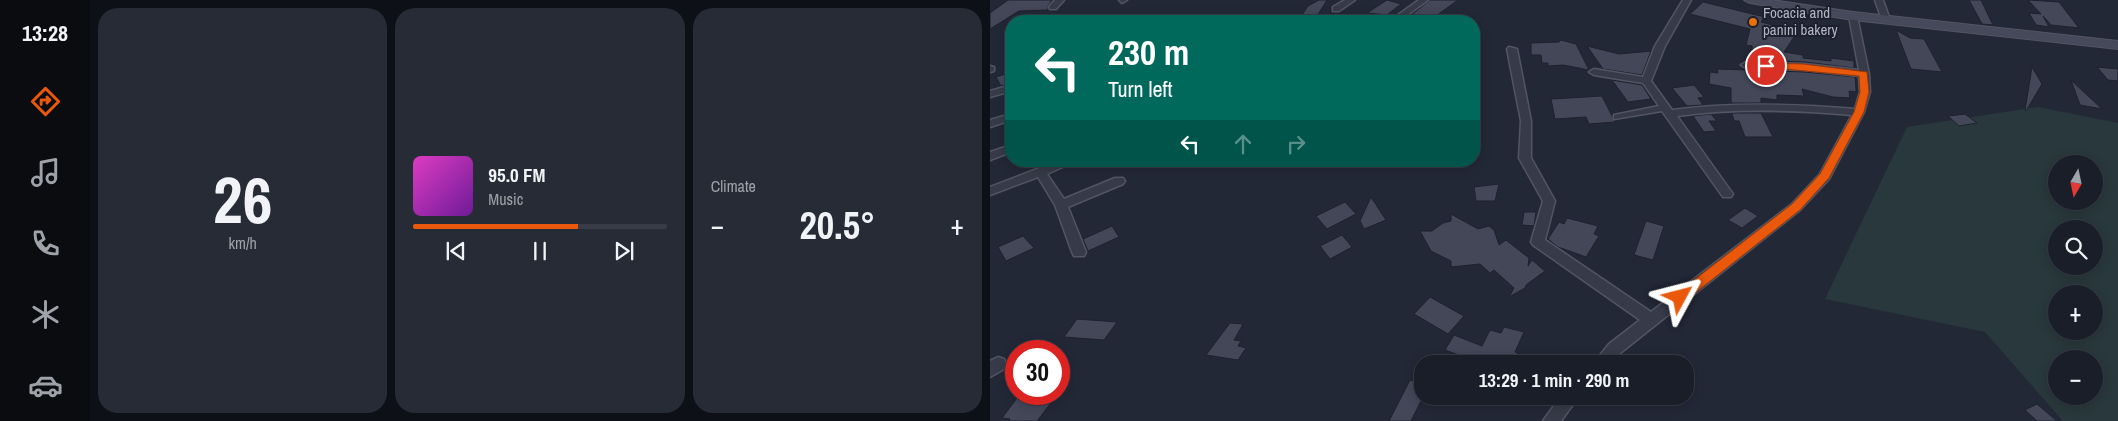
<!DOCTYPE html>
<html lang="en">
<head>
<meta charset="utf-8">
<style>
  :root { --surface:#1a1e29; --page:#272b35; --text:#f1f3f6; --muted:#9fa2a8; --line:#383c46; --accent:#ea580c }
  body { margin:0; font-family:"Archivo Narrow",sans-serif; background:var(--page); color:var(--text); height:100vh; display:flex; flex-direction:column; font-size:19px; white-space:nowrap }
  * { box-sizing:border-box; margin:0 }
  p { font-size:16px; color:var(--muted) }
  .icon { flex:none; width:28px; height:28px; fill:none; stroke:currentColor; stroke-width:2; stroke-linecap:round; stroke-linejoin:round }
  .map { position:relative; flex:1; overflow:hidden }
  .sheet { display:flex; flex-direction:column; gap:8px; padding:8px; background:#0e1017; width:900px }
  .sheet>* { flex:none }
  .top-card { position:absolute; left:15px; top:15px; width:475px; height:152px; border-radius:20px; box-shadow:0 2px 12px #0003,0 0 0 1px var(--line); background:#00695c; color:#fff; overflow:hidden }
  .needle { width:32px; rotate:189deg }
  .fabs { position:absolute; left:1058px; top:155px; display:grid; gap:10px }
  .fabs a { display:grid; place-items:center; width:55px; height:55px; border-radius:50%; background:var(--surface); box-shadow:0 2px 12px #0003,0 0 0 1px var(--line); font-size:25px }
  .speed { position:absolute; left:15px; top:340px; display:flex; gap:10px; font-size:25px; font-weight:700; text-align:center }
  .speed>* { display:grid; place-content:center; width:65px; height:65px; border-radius:50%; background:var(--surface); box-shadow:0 2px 12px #0003,0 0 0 1px var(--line); line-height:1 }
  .speed .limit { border:8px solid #d22; background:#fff; color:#111 }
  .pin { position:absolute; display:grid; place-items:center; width:42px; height:42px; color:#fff; margin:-21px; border:2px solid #fff; border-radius:50%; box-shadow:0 1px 5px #0007 }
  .me { position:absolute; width:55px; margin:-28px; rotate:52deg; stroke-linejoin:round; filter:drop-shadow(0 0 4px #0008) }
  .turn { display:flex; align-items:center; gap:18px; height:105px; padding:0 20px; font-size:22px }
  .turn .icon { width:65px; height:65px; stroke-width:2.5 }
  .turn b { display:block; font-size:35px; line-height:42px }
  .lanes { display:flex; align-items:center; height:48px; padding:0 20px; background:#0003; justify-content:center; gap:25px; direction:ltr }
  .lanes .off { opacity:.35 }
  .big { font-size:38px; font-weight:800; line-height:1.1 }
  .sheet .widget { flex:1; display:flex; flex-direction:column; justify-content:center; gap:8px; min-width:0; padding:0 18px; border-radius:20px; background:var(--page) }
  .sheet .dial { align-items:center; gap:0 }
  .dial b { font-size:65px; line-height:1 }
  .song { display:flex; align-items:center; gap:15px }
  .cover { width:60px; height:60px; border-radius:8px; background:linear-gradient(135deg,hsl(310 70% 55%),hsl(280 70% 35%)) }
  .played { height:5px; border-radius:2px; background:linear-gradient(90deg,var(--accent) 65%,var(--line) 65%) }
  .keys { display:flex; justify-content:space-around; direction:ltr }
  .heat { display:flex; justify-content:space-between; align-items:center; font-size:28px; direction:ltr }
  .sheet .tiles { flex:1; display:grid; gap:8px; grid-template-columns:repeat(3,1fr) }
  .trip { position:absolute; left:424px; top:355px; width:280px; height:50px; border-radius:20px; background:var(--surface); box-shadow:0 2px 12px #0003,0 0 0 1px var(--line); font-weight:800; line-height:50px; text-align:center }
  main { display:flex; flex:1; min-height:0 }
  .menu { display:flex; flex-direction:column; width:90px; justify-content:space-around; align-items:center; background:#0a0c10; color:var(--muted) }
  .menu .icon { width:35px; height:35px }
  .menu .current { color:var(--accent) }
  .menu b { font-size:22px; color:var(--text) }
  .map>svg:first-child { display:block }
  .green { fill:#29383c; fill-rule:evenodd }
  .building { fill:#434758; stroke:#1e212e }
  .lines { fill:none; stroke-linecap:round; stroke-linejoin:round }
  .street-casing { stroke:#525562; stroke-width:3 }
  .secondary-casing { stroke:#525562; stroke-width:2 }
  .street { fill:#373a48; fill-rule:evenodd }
  .secondary { fill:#45495a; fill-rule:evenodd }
  .route { fill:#ea580c; stroke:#983908 }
  .food-dot { fill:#e8710a; stroke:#1c1f2c; stroke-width:2 }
  .labels { text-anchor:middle; stroke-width:4; stroke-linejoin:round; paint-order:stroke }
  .far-poi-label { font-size:15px; fill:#b2b5c4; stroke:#1c1f2c; text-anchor:start }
</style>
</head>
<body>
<main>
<nav class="menu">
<b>13:28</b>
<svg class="icon current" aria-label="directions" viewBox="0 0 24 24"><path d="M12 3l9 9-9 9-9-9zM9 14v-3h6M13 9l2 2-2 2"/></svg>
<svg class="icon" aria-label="music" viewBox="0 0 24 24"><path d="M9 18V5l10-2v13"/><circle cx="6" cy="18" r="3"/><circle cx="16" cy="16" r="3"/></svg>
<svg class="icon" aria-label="phone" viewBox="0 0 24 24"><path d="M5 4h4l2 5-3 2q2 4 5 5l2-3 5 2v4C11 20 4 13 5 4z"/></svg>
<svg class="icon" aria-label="climate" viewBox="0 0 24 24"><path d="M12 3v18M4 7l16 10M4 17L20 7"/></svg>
<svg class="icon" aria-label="car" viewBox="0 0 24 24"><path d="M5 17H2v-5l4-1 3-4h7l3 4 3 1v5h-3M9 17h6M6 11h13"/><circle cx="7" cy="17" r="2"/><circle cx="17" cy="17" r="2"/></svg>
</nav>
<section class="sheet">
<div class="tiles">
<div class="widget dial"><b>26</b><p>km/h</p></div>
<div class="widget">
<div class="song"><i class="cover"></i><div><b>95.0 FM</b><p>Music</p></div></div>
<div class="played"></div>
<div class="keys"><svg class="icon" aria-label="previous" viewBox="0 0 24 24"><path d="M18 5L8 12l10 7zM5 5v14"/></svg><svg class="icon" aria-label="pause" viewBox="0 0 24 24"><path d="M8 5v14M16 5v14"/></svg><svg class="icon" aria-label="next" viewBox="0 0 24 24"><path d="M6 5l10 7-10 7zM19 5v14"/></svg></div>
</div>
<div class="widget"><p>Climate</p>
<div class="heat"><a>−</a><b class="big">20.5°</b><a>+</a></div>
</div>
</div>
</section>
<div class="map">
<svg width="1128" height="421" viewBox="0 0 1128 421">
  <rect width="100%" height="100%" fill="#232837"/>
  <!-- green -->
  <path class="green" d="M 1048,107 L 1128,123 L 1128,421 L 1073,421 L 995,332 L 835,299 L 917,127 ZM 1066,164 L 1104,164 L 1104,201 L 1066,201 ZM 1066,229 L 1104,229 L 1104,266 L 1066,266 ZM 1066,294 L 1104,294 L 1104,331 L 1066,331 ZM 1066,359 L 1104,359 L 1104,396 L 1066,396 Z"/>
  <!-- building -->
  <g class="building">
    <path d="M 18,0 L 61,0 L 61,2 L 58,6 L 58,10 L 29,11 L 0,29 L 0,13 Z"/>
    <path d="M 329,0 L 337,0 L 324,21 L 308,21 L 318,6 Z"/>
    <path d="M 397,0 L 411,4 L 397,15 L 377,13 Z"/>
    <path d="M 440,0 L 468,0 L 439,21 L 414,21 Z"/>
    <path d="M 979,0 L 991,0 L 1003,25 L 992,24 Z"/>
    <path d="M 1038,0 L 1069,2 L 1089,28 L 1061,25 L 1053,16 L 1059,27 L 1046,25 L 1039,13 L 1051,14 Z"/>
    <path d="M 713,2 L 775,17 L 771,22 L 808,31 L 794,52 L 813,55 L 813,58 L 841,61 L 841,58 L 864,61 L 864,68 L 815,62 L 763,60 L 762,46 L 756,45 L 760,29 L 700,14 Z"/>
    <path d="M 906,30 L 920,38 L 934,39 L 952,72 L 921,69 Z"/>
    <path d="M 571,40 L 586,44 L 599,70 L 573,65 L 558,66 L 558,63 L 552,63 L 551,55 L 541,55 L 541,43 L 569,42 Z"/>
    <path d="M 597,46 L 629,54 L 661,51 L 652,75 L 613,69 Z"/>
    <path d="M 1042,67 L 1052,84 L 1036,111 L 1035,110 Z"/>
    <path d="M 1107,67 L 1128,69 L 1128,81 L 1118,80 Z"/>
    <path d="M 727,69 L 815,72 L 865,77 L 866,89 L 866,92 L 859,91 L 860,98 L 843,97 L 812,89 L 814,96 L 787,95 L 787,100 L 771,98 L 771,103 L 741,103 L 741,88 L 719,84 L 720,72 L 728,73 Z"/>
    <path d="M 21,72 L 21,83 L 11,86 L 6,77 Z"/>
    <path d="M 622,80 L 652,85 L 661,99 L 638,102 Z"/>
    <path d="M 1081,80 L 1112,109 L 1090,105 Z"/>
    <path d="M 704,85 L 714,97 L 708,98 L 713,105 L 697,106 L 682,88 Z"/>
    <path d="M 612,96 L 625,122 L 599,124 L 596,117 L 565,119 L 561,99 Z"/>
    <path d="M 742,113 L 771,113 L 783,137 L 755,137 L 749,121 L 744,121 Z"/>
    <path d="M 721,114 L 727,121 L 719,121 L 726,131 L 714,132 L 703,116 Z"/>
    <path d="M 975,114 L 987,123 L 969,126 L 958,116 Z"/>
    <path d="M 509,184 L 505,201 L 486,201 L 484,187 Z"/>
    <path d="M 381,197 L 396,220 L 374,229 L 370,221 Z"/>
    <path d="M 355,202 L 366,214 L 337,229 L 326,216 Z"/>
    <path d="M 755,208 L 768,216 L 752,228 L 738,220 Z"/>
    <path d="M 534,212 L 546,212 L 544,226 L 532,225 Z"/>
    <path d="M 461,214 L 488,229 L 499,226 L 504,230 L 509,245 L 516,240 L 539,258 L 538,266 L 542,260 L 555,271 L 536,285 L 535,288 L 519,297 L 524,288 L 504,270 L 500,273 L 490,264 L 461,267 L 461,261 L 441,251 L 430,231 L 442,231 L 453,223 L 461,221 Z"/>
    <path d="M 577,218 L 608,226 L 604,234 L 609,236 L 596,257 L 568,247 L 558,239 L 569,222 L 574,224 Z"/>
    <path d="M 656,221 L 674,226 L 663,260 L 644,255 Z"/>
    <path d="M 122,226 L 129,237 L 98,251 L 93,239 Z"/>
    <path d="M 352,235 L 362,247 L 340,259 L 330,246 Z"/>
    <path d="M 33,236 L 44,248 L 16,261 L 8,247 Z"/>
    <path d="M 440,297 L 474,316 L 458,334 L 424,314 Z"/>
    <path d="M 87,319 L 127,322 L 114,340 L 74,337 Z"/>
    <path d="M 240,323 L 253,324 L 244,340 L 251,341 L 248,346 L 256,348 L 248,360 L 216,355 Z"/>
    <path d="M 514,327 L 534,332 L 525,352 L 553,364 L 474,364 L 477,358 L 455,350 L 464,335 L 492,346 L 500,330 L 511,333 Z"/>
    <path d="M 420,380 L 432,384 L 432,399 L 421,421 L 399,421 Z"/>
    <path d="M 30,394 L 64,399 L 47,421 L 19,421 L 20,419 L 12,418 Z"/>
    <path d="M 1047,404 L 1067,421 L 1047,421 L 1035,410 Z"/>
  </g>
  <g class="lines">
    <!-- street casing -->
    <g class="street-casing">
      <g id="street">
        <path d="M 65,0 L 74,0 L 66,9 L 60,9 L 59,7 Z"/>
        <path d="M 129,0 L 137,0 L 132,3 Z"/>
        <path d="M 355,0 L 365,0 L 349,11 L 343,11 L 343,7 Z"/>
        <path d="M 429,0 L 438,0 L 413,18 L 411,21 L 327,21 L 331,18 L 405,17 Z"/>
        <path d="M 693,0 L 701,0 L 675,46 L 661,81 L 682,110 C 743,102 804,104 865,109 L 870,92 L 869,76 L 815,70 L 756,68 L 751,65 L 756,62 L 815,64 L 869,70 L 859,16 L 863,13 L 867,16 L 879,74 L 880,92 L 874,112 L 839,179 L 810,210 L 629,354 L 621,364 L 603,364 L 619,344 L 650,320 L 543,245 L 541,242 L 553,201 L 529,158 L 531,121 L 517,49 L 519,47 L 527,49 L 541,121 L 541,158 L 565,201 L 555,240 L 661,312 L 802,204 L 830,174 L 862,115 C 804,110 745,108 687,116 L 743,194 L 741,197 L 733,197 L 672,111 L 624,119 L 624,115 L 669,106 L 653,83 L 604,75 L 599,72 L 604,69 L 653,77 L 665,46 Z"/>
        <path d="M 885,0 L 893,0 L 900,20 L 899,22 L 892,20 Z"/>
        <path d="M 0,66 L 4,67 L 4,71 L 0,72 Z"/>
        <path d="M 21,85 L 21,91 L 0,97 L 0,91 Z"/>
        <path d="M 21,114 L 21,120 L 0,127 L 0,120 Z"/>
        <path d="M 21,145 L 21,152 L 0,160 L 0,152 Z"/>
        <path d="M 68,161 L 86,161 L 57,174 L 74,199 L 125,178 L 133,178 L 135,181 L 133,184 L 78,207 L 96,252 L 94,256 L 84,256 L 82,252 L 65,205 L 48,177 L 0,195 L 0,187 Z"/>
        <path d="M 8,357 L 14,359 L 16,364 L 14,369 L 0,377 L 0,361 Z"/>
        <path d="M 571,396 L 589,396 L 571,421 L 553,421 Z"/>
      </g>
    </g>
    <!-- secondary casing -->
    <g class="secondary-casing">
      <path id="secondary" d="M 754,0 L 782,0 L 863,12 L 1128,41 L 1128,49 L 863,20 L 760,3 Z"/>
    </g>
    <!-- street -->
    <use href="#street" class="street"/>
    <!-- secondary -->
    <use href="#secondary" class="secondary"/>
  </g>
  <!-- route -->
  <path class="route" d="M 776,63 L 814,64 L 877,72 L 879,92 L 874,112 L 839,178 L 810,210 L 695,301 L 686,301 L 684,297 L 686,294 L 802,204 L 830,174 L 864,112 L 870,92 L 869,76 L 773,67 L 773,64 Z"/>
  <!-- markers -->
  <circle class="food-dot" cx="763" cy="22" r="5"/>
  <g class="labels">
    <!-- far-poi labels -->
    <g class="far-poi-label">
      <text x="773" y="18">Focacia and<tspan x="773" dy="17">panini bakery</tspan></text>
    </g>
  </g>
</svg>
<div class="fabs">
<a><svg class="needle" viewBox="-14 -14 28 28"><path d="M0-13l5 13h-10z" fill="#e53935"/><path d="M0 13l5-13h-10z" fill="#9fa2a8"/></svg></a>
<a><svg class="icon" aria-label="search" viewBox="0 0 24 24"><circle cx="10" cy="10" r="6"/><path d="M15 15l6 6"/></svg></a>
<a>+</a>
<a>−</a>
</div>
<div class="speed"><div class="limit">30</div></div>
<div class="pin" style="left:776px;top:66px;background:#d93025"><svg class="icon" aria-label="arrive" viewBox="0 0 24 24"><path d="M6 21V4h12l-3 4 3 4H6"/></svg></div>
<svg class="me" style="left:690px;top:297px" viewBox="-20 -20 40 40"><path d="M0-17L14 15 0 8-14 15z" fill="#ea580c" stroke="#fff" stroke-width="4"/></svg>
<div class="trip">13:29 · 1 min · 290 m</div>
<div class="top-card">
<div class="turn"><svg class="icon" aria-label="left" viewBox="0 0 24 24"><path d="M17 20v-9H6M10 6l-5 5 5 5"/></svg><div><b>230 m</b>Turn left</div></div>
<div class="lanes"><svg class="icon" aria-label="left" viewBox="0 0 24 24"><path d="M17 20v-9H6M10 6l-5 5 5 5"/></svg><svg class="icon off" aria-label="ahead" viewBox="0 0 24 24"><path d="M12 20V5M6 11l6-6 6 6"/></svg><svg class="icon off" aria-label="right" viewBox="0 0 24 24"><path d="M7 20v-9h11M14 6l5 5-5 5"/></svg></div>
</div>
</div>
</main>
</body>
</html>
